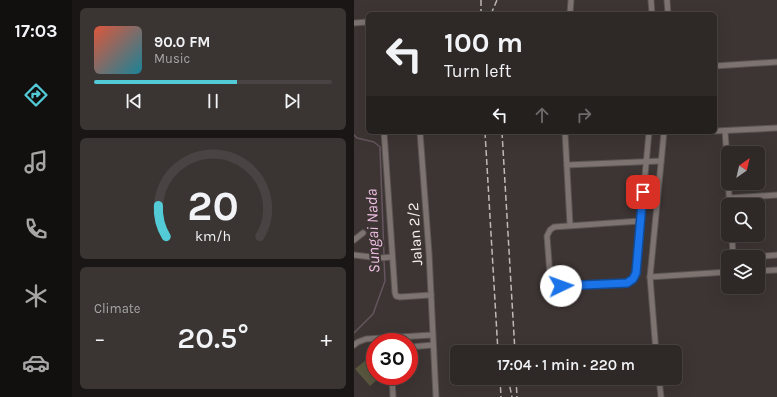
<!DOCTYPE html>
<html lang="en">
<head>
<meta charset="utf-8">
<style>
  :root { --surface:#2e2826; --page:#3a3432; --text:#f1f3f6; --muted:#a7a6a7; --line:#494443; --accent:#52cbd7 }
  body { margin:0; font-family:Karla,sans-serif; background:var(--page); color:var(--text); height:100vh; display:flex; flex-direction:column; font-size:15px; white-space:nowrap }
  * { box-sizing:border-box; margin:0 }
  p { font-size:13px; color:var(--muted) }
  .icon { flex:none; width:22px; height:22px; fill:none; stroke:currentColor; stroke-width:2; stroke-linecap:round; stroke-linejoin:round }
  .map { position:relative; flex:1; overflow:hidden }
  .details { display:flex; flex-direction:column; gap:8px; padding:8px; background:#191615; width:282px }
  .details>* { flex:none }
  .top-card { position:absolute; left:12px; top:12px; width:351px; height:122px; border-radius:6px; box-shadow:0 4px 16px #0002,0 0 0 1px var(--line); background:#2e2826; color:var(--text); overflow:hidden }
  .needle { width:26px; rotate:34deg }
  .fabs { position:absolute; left:367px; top:146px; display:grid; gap:8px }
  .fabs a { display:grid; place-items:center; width:44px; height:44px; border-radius:6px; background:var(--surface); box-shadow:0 4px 16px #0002,0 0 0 1px var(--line); font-size:20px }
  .speed { position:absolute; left:12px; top:333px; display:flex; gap:8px; font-size:20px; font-weight:700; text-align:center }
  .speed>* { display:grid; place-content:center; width:52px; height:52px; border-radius:50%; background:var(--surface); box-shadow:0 4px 16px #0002,0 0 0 1px var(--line); line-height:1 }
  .speed .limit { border:6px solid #d22; background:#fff; color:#111 }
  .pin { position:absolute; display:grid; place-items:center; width:34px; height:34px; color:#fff; margin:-17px; border-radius:8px; box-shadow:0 2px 6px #0006 }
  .me { position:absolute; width:44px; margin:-22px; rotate:87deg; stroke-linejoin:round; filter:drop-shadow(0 0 3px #0008) }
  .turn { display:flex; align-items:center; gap:14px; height:84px; padding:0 12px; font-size:18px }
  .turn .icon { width:52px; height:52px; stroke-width:2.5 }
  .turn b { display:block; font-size:28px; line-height:34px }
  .lanes { display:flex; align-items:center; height:38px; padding:0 12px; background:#0003; justify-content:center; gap:20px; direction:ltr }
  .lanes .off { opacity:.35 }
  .big { font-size:30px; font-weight:600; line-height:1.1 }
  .details .card { flex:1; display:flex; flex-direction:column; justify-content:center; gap:6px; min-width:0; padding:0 14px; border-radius:6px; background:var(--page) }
  .details .dial { align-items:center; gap:0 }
  .dial svg { height:104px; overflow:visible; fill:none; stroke:var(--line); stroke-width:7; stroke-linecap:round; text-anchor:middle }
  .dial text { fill:var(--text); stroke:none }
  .song { display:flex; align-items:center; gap:12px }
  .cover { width:48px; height:48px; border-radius:6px; background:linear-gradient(135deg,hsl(10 70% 55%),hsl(190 70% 35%)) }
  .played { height:4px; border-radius:2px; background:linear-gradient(90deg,var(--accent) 60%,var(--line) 60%) }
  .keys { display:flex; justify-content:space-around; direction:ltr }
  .heat { display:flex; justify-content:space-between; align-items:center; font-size:22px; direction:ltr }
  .trip { position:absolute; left:96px; top:345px; width:232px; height:40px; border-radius:6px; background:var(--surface); box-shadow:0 4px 16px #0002,0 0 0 1px var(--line); font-weight:600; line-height:40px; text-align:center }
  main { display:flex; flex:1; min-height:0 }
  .menu { display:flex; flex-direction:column; width:72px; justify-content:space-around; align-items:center; background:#12100f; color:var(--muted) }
  .menu .icon { width:28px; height:28px }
  .menu .on { color:var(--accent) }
  .menu b { font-size:18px; color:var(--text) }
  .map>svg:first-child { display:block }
  .green { fill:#59573e }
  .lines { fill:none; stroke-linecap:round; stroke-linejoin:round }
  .stream { stroke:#64555f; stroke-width:1.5 }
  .minor-casing { stroke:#5a5452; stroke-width:7 }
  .minor { stroke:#7d7471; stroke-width:5 }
  .rail { stroke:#bfb9b7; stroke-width:1.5; stroke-dasharray:6 3; stroke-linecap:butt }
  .route-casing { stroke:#114b97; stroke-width:10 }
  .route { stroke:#1a73e8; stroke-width:7 }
  .labels { text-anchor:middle; stroke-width:4; stroke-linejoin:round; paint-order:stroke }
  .street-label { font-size:15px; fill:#f5f0ee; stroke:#3d3533 }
  .water-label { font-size:16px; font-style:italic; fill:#efbfe4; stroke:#3d3533 }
</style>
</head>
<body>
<main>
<nav class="menu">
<b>17:03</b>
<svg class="icon on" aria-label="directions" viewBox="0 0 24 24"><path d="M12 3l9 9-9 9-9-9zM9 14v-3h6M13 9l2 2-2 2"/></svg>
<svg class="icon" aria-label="music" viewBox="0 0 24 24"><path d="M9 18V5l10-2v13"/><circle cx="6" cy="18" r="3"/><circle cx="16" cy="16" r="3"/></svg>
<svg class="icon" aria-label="phone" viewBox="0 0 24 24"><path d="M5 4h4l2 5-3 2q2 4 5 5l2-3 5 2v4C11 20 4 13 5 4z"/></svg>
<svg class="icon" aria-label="climate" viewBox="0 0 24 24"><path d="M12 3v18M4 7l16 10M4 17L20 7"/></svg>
<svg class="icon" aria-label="car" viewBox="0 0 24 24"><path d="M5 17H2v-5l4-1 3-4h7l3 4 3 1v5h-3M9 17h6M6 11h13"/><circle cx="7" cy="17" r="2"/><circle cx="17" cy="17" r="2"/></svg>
</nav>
<section class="details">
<div class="card">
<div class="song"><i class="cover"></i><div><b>90.0 FM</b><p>Music</p></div></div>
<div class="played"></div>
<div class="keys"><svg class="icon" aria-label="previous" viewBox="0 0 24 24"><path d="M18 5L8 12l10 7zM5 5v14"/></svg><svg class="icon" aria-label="pause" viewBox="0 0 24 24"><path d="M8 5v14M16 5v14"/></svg><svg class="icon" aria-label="next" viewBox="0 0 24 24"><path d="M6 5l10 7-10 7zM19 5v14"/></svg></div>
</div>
<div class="card dial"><svg viewBox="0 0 100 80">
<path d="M14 69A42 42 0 1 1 86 69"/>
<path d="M14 69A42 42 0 0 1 8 45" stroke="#52cbd7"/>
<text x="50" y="56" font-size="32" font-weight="700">20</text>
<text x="50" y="72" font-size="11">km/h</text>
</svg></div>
<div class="card"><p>Climate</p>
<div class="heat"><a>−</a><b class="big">20.5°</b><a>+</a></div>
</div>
</section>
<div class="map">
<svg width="423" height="397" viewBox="0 0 423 397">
  <rect width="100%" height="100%" fill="#3d3533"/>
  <!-- green -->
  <path class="green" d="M 12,360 L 21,371 L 21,376 L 26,377 L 16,386 L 1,369 Z"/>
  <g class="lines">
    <!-- stream -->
    <g class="stream">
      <path d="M 0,135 L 3,138 L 20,142 L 26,147 L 30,256"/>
      <path d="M 0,333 L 19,314 L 31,281 L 30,260"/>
    </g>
    <!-- minor casing -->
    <g class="minor-casing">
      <g id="minor">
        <path d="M 297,0 L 298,14"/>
        <path d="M 313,0 L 314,14"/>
        <path d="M 216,14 L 217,0"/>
        <path d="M 0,23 L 14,22"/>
        <path d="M 361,66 L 423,62"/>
        <path d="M 361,131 L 423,128"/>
        <path d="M 371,131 L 374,175"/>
        <path d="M 30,132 L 41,293 L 42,296 L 46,297 L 77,295"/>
        <path d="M 66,132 L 75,253 L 82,397"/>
        <path d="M 211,132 L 216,225"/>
        <path d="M 213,165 L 307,161"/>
        <path d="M 374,183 L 376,205"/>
        <path d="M 375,198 L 423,195"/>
        <path d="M 286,221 L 200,227 L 196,230 L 193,236 L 196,276 C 197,282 200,285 207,286 L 273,283 L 279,279 L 282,273 L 295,132"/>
        <path d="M 378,235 L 379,257"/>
        <path d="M 0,240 L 9,233"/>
        <path d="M 0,255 L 26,258 L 38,257"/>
        <path d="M 398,257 L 423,255"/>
        <path d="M 404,271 L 423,270"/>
        <path d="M 296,277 L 374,272"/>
        <path d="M 0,345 L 4,342 L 12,339 L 78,335"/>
        <path d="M 55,347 L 79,345"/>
        <path d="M 302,352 L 296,277 L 310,132"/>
        <path d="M 38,376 L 39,397"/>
        <path d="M 305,378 L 307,397"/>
      </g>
    </g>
    <!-- minor -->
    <use href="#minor" class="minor"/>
    <!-- rail -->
    <g class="rail">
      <path d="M 127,0 L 127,14"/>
      <path d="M 137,14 L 143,0"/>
      <path d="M 131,132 L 144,352"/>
      <path d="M 148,132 L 161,352"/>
      <path d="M 146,378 L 147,397"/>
      <path d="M 154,378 L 158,397"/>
      <path d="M 162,378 L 163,397"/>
    </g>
  </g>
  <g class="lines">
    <!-- route casing -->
    <g class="route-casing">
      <path id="route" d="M 207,286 L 273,283 L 279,279 L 282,273 L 289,192"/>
    </g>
    <!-- route -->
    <use href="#route" class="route"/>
  </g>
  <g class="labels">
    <!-- street labels -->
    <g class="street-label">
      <text transform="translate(61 234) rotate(-94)" y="5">Jalan 2/2</text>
    </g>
    <!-- water labels -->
    <g class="water-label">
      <text transform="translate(18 231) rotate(-92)" y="6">Sungai Nada</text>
    </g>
  </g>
</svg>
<div class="fabs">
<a><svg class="needle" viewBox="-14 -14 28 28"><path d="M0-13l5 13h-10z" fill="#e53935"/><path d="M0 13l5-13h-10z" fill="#a7a6a7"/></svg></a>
<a><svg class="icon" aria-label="search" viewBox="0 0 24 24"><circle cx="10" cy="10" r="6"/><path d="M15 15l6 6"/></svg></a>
<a><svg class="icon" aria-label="layers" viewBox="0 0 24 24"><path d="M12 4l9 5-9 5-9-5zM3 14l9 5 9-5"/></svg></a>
</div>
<div class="speed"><div class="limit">30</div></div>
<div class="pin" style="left:289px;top:192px;background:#d93025"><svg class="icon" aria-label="arrive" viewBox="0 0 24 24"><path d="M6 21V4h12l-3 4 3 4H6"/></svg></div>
<svg class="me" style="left:207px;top:286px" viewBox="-20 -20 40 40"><circle r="19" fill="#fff"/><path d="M0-13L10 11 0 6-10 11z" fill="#1a73e8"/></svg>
<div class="trip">17:04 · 1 min · 220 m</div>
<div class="top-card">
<div class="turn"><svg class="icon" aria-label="left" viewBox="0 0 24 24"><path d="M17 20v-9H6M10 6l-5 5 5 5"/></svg><div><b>100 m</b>Turn left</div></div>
<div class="lanes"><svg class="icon" aria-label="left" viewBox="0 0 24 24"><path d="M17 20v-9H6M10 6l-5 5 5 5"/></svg><svg class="icon off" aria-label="ahead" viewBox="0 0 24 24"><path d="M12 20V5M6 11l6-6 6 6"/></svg><svg class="icon off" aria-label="right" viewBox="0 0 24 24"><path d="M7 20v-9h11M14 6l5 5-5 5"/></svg></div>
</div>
</div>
</main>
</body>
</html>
